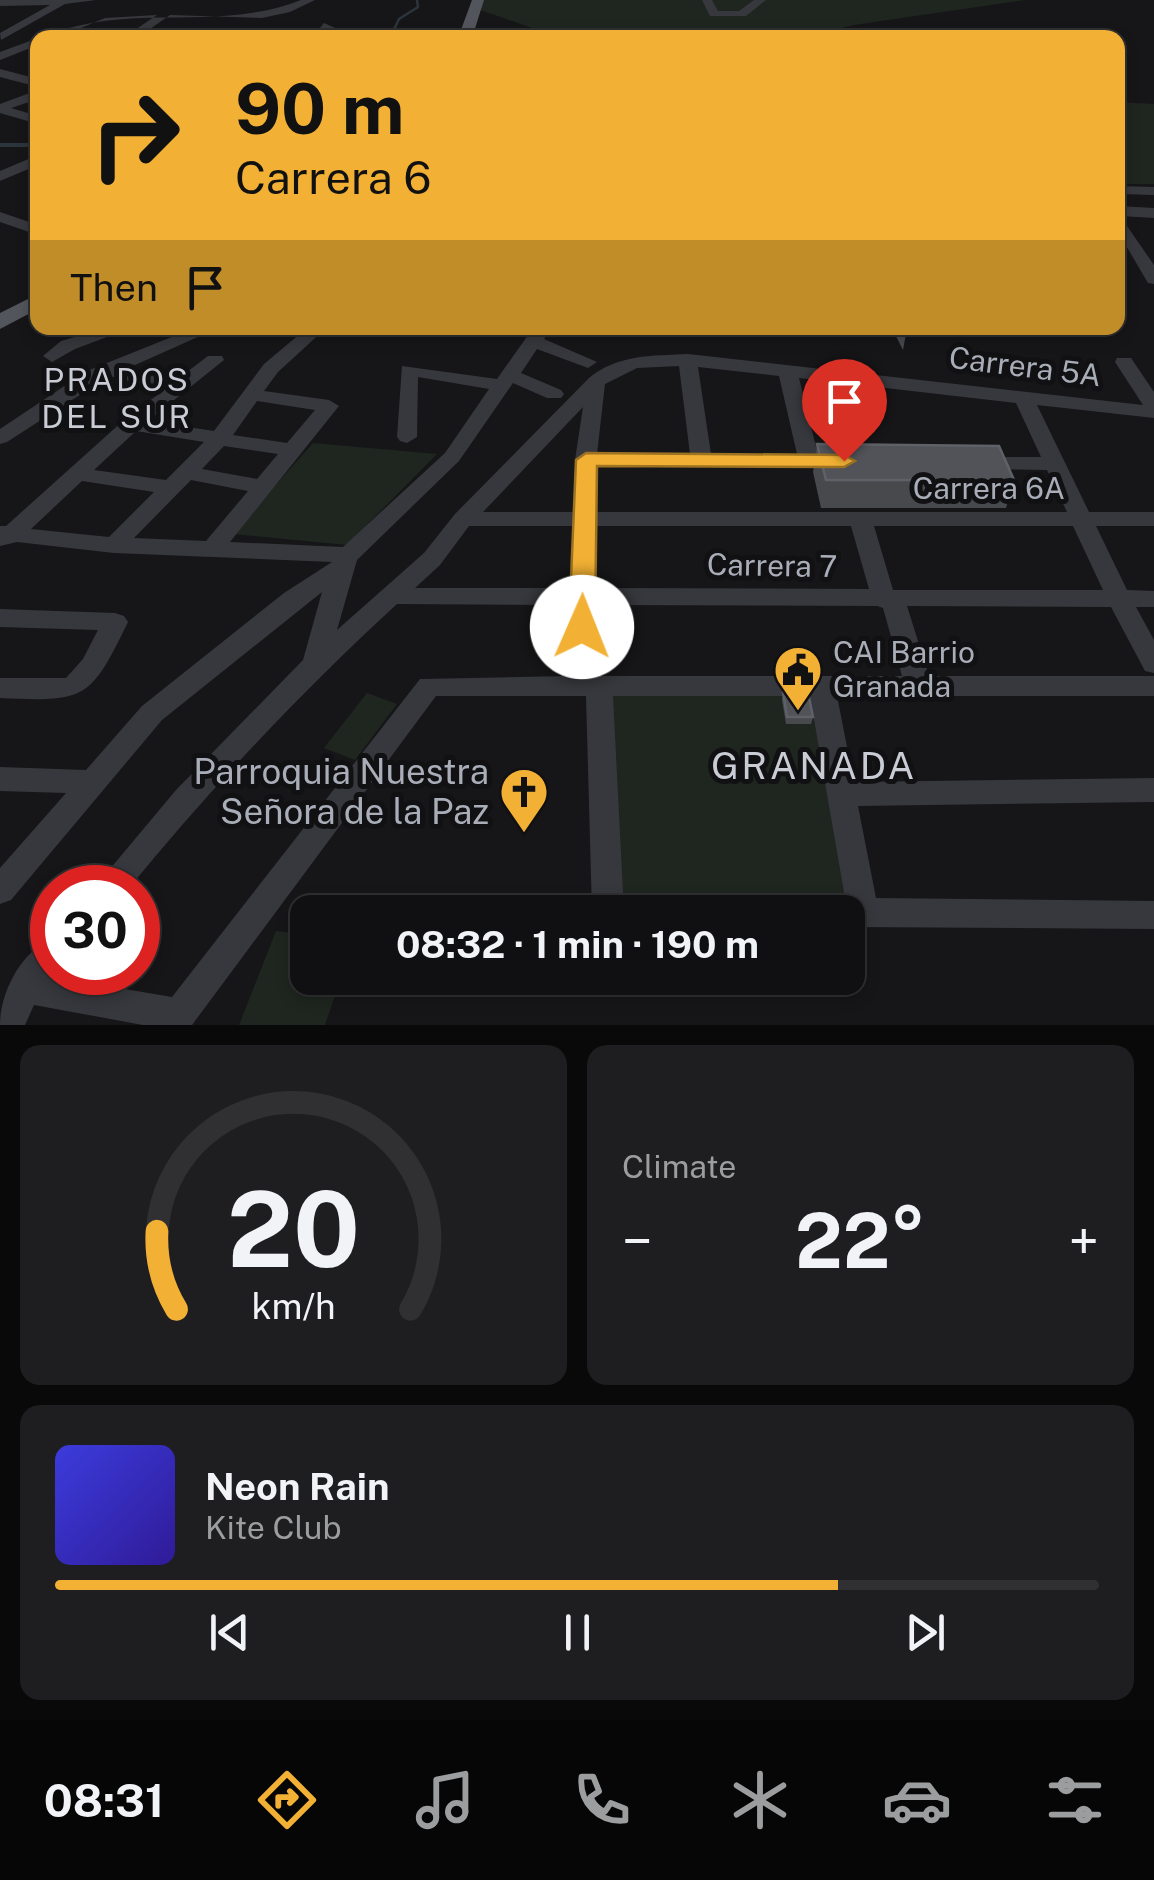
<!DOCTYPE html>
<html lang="en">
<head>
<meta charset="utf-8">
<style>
  :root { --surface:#101012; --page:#1e1e20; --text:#f1f3f6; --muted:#9c9d9f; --line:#303032; --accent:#f2b134 }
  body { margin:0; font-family:"Public Sans",sans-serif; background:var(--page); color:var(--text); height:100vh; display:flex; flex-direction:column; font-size:38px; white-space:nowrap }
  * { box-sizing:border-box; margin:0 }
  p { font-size:32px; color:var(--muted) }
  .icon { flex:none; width:55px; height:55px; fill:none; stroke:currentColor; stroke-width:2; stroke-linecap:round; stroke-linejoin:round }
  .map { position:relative; height:1025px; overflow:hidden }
  .panel { display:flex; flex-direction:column; gap:20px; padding:20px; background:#09090a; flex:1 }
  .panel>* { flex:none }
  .hud { position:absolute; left:30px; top:30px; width:1095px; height:305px; border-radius:20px; box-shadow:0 5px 15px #0003,0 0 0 2px var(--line); background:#f2b134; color:#111; overflow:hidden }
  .speed { position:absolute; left:30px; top:865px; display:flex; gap:20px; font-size:50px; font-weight:700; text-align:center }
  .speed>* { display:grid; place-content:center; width:130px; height:130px; border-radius:50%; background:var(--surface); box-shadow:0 5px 15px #0003,0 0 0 2px var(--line); line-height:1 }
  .speed .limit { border:15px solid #d22; background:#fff; color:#111 }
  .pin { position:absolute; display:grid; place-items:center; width:85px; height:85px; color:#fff; margin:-102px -42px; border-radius:50% 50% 50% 0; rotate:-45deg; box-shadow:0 0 10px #0007 }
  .pin .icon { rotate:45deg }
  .me { position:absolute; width:110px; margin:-55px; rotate:1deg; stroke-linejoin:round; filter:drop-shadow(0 0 8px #0008) }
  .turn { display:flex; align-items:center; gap:35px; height:210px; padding:0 40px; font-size:45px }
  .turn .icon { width:130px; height:130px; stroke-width:2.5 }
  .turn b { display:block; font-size:70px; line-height:85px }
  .then { display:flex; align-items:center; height:95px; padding:0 40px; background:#0003; gap:20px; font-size:38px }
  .big { font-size:75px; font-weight:700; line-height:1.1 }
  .panel .card { flex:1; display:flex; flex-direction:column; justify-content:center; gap:15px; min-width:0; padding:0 35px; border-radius:20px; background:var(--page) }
  .panel .dial { align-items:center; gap:0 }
  .dial svg { height:260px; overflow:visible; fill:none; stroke:var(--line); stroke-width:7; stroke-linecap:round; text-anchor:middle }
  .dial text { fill:var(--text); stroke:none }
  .song { display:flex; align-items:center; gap:30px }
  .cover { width:120px; height:120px; border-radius:15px; background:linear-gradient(135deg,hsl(240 70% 55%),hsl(250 70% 35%)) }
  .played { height:10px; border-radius:5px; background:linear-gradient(90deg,var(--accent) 75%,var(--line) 75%) }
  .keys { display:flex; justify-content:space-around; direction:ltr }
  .heat { display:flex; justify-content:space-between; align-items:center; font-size:55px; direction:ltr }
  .panel .tiles { flex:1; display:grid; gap:20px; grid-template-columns:1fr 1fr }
  .card:last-child { grid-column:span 2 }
  .trip { position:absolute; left:290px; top:895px; width:575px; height:100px; border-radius:20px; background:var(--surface); box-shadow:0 5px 15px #0003,0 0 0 2px var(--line); font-weight:700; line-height:100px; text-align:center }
  .menu { display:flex; height:160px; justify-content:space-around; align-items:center; background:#060607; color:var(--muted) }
  .menu .icon { width:70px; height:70px }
  .menu .active { color:var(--accent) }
  .menu b { font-size:45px; color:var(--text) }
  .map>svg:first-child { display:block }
  .green { fill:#1e261f }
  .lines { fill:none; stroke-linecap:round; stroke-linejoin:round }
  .stream-far1 { stroke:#2c353c; stroke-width:2.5 }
  .stream { stroke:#2c353c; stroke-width:4 }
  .minor { fill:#37383d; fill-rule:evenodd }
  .major { fill:#53555c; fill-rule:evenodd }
  .wall { fill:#47494d }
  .building { fill:#525359; stroke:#5f6168; stroke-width:2.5 }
  .route { fill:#f2b134; stroke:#9d7322; stroke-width:2.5 }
  .labels { text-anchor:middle; stroke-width:10; stroke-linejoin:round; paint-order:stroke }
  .street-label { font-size:30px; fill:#a8adb8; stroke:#111113 }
  .poi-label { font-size:30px; fill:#a8adb8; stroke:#111113; text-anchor:start }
  .neighbourhood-label { font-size:32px; letter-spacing:2.5px; fill:#c9ccd4; stroke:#111113 }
  .near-poi-label { font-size:35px; fill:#a8adb8; stroke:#111113; text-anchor:end }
  .near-neighbourhood-label { font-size:38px; letter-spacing:2.5px; fill:#c9ccd4; stroke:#111113 }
</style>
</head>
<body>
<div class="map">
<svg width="1154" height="1025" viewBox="0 0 1154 1025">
  <rect width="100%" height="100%" fill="#161618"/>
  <!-- green -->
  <g class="green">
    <path d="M 477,0 L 1025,0 L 854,25 L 801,38 L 594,37 L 544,32 L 477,9 Z"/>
    <path d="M 1118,102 L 1154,104 L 1154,184 L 1118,184 Z"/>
    <path d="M 313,443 L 437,454 L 347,545 L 232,534 Z"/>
    <path d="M 367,693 L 397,704 L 355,760 L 324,748 Z"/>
    <path d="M 813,694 L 849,899 L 597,907 L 593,696 Z"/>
    <path d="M 276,931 L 307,935 L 308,978 L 341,978 L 325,1025 L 239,1025 Z"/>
  </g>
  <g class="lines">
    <!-- stream-far1 -->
    <path class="stream-far1" d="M 390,38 L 399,19 L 418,7 L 417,0"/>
    <!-- stream -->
    <path class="stream" d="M 0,145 L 38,145"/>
    <!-- minor -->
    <g class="minor">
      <path d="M 0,0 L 96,0 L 65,4 L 1,40 L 0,33 L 50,5 L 0,6 Z"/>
      <path d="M 301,0 L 315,0 L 290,12 L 262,18 L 170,15 L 137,38 L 123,38 L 157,15 L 105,18 L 57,38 L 42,38 C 126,0 215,34 301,0 Z"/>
      <path d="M 702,0 L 712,0 L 718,11 L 739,11 L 754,0 L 766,0 L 746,16 L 710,16 Z"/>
      <path d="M 324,23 L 353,36 L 354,38 L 339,38 L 320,28 Z"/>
      <path d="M 38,38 L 38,45 L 0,60 L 0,52 Z"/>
      <path d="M 0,69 L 38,79 L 38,87 L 0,77 Z"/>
      <path d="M 38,90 L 38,99 L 11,108 L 38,116 L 38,124 L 0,113 L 0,104 Z"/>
      <path d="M 38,155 L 38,165 L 0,181 L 0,171 Z"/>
      <path d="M 1118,186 L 1154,187 L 1154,195 L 1118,194 Z"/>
      <path d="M 1118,206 L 1154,208 L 1154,218 L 1120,216 L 1154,265 L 1154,284 L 1148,283 L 1118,232 Z"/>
      <path d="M 0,212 L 38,225 L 38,235 L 0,222 Z"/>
      <path d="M 105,328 L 131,328 L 75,349 L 52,362 L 43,356 L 61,341 Z"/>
      <path d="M 194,328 L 218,328 L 126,369 L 175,381 L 208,356 L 222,356 L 224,360 L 148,421 L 214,431 L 264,364 L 307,328 L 326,328 L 278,372 L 264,391 L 329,400 L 339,406 L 230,542 L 343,547 L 445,453 L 489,389 L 418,377 L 417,437 L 407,443 L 400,441 L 397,437 L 402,366 L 497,379 L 533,328 L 551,328 L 544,339 L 597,362 L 588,368 L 537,349 L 521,373 L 561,390 L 564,394 L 561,398 L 547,398 L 513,383 L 459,461 L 357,560 L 337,630 L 424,553 L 455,514 L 589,378 C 618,354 652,356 688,354 L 1143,405 L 1115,362 L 1117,358 L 1131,358 L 1154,392 L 1154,418 L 1037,405 L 1089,512 L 1154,512 L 1154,526 L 1096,526 L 1127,590 L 1154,591 L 1154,607 L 1136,607 L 1154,640 L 1154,673 L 1145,671 L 1111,607 L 907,606 L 929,676 L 1154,676 L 1154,696 L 837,696 L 854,782 L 1154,778 L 1154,802 L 858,806 L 876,898 L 1154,901 L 1154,929 L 848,927 L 848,912 L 778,912 L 783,902 L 794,898 L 845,898 L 810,696 L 613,696 L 624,912 L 592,912 L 586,696 L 436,696 L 192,1025 L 143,1025 L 34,1005 L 25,1025 L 0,1025 C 0,993 21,951 52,939 L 52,972 L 58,972 L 54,977 L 172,997 L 420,679 L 569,676 L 571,605 L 397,604 C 300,693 212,787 129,888 L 94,888 L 176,790 L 303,660 L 322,592 L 162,720 L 11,900 L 0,904 L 0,868 L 66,793 L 0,791 L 0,767 L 86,770 L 142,706 L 284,593 L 332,562 L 114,553 L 17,542 L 0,546 L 0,526 L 6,526 L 124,420 L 164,390 L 109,376 L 7,442 L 0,444 L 0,429 L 87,371 ZM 679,366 L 690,454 L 597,454 L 605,384 L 637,368 ZM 698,367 L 779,376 L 797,454 L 711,454 ZM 799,378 L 1016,403 L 1041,457 L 980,457 L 969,463 L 980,469 L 1047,470 L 1067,512 L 596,512 L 597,466 L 851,466 L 854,461 L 851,456 L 818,455 ZM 257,401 L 315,410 L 287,443 L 233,435 ZM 583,407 L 575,460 L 574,512 L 483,512 ZM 136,431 L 204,442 L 166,480 L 94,470 ZM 224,446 L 278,454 L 257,479 L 202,469 ZM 191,480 L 248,491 L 206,541 L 134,538 ZM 82,481 L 154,492 L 109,537 L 31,529 ZM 469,526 L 573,526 L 572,588 L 415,588 L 440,565 ZM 596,526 L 851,526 L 869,589 L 596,588 ZM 874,526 L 1073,526 L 1103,590 L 893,590 ZM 596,605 L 877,606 L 883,608 L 902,676 L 595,676 Z"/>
      <path d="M 0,609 L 115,613 L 124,616 L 128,622 C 90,700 86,702 0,698 L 0,678 L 66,678 L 83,659 L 98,630 L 0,627 Z"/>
    </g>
    <!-- major -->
    <g class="major">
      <path d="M 472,0 L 484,0 L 472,38 L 458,38 Z"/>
      <path d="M 38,294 L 38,309 L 0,329 L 0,313 Z"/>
    </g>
  </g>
  <!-- wall -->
  <g class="wall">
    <path d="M 892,328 L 907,328 L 903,350 Z"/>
    <path d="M 817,444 L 1014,480 L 1006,508 L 821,508 L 813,472 Z"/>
    <path d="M 783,692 L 813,717 L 811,724 L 786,724 L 782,700 Z"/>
  </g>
  <!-- building -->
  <g class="building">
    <path d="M 817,444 L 999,446 L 1014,480 L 826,480 Z"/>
    <path d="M 783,692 L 808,692 L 813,717 L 787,717 Z"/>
  </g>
  <!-- route -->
  <path class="route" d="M 586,453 L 844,455 L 855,461 L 844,467 L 597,466 L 595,627 L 591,633 L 573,633 L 569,627 L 576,460 Z"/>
  <!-- icons -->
  <defs>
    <g id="civic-pin" transform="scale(2.5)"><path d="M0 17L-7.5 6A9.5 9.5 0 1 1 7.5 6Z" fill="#f2b134" stroke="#111113"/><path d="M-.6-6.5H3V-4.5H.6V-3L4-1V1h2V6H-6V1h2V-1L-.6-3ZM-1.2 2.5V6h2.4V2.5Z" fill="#111"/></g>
    <g id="church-pin" transform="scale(2.5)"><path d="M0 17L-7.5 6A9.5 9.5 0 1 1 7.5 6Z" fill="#f2b134" stroke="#111113"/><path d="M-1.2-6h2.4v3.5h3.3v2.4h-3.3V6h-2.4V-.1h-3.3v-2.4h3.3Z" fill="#111"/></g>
  </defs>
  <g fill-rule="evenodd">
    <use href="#civic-pin" x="798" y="670"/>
    <use href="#church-pin" x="524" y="792"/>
  </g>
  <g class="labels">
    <!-- street labels -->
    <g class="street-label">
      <text transform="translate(1025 367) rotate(7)" y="10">Carrera 5A</text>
      <text x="989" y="499">Carrera 6A</text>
      <text transform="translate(772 566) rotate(1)" y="10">Carrera 7</text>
    </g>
    <!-- poi labels -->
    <g class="poi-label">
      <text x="833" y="663">CAI Barrio<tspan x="833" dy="34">Granada</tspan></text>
    </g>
    <!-- neighbourhood labels -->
    <g class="neighbourhood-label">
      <text x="117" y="391">PRADOS<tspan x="117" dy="37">DEL SUR</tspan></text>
    </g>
    <!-- near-poi labels -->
    <g class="near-poi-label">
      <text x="489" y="784">Parroquia Nuestra<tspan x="489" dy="40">Señora de la Paz</tspan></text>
    </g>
    <!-- near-neighbourhood labels -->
    <g class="near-neighbourhood-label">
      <text x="814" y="779">GRANADA</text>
    </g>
  </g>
</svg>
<div class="speed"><div class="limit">30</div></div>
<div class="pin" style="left:844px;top:461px;background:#d93025"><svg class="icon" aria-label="arrive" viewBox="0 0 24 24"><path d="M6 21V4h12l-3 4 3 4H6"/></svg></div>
<svg class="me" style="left:582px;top:627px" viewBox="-20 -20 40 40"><circle r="19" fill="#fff"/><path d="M0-13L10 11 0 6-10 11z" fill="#f2b134"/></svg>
<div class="trip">08:32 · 1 min · 190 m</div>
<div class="hud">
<div class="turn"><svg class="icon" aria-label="right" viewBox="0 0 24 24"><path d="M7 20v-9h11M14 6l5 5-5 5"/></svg><div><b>90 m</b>Carrera 6</div></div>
<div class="then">Then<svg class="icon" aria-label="arrive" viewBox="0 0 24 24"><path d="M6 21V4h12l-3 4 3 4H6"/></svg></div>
</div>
</div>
<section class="panel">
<div class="tiles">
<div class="card dial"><svg viewBox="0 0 100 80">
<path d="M14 69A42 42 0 1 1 86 69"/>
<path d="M14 69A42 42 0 0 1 8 45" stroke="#f2b134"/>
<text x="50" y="56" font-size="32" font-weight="700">20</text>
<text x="50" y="72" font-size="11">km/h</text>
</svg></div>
<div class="card"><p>Climate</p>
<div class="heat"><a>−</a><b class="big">22°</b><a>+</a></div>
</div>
<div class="card">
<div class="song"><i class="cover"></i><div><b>Neon Rain</b><p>Kite Club</p></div></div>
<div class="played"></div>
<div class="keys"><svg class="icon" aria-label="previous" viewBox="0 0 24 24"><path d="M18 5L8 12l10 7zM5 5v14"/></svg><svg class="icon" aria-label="pause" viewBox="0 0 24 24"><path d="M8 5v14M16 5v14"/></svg><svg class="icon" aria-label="next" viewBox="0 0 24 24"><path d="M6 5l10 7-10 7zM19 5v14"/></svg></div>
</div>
</div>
</section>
<nav class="menu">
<b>08:31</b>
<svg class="icon active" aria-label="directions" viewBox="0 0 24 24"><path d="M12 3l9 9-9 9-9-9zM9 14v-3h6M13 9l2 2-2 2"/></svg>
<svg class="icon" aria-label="music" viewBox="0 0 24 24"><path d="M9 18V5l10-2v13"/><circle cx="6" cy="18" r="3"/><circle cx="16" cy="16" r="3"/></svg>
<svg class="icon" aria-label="phone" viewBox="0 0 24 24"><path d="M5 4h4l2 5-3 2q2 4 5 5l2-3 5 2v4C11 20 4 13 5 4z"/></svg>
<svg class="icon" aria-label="climate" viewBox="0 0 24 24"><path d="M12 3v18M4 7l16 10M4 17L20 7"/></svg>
<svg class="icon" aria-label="car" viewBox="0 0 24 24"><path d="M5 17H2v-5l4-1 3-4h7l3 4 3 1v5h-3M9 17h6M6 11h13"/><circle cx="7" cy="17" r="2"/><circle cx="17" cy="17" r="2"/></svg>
<svg class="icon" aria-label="filters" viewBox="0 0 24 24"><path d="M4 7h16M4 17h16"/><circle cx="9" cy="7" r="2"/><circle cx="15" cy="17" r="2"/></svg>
</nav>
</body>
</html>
